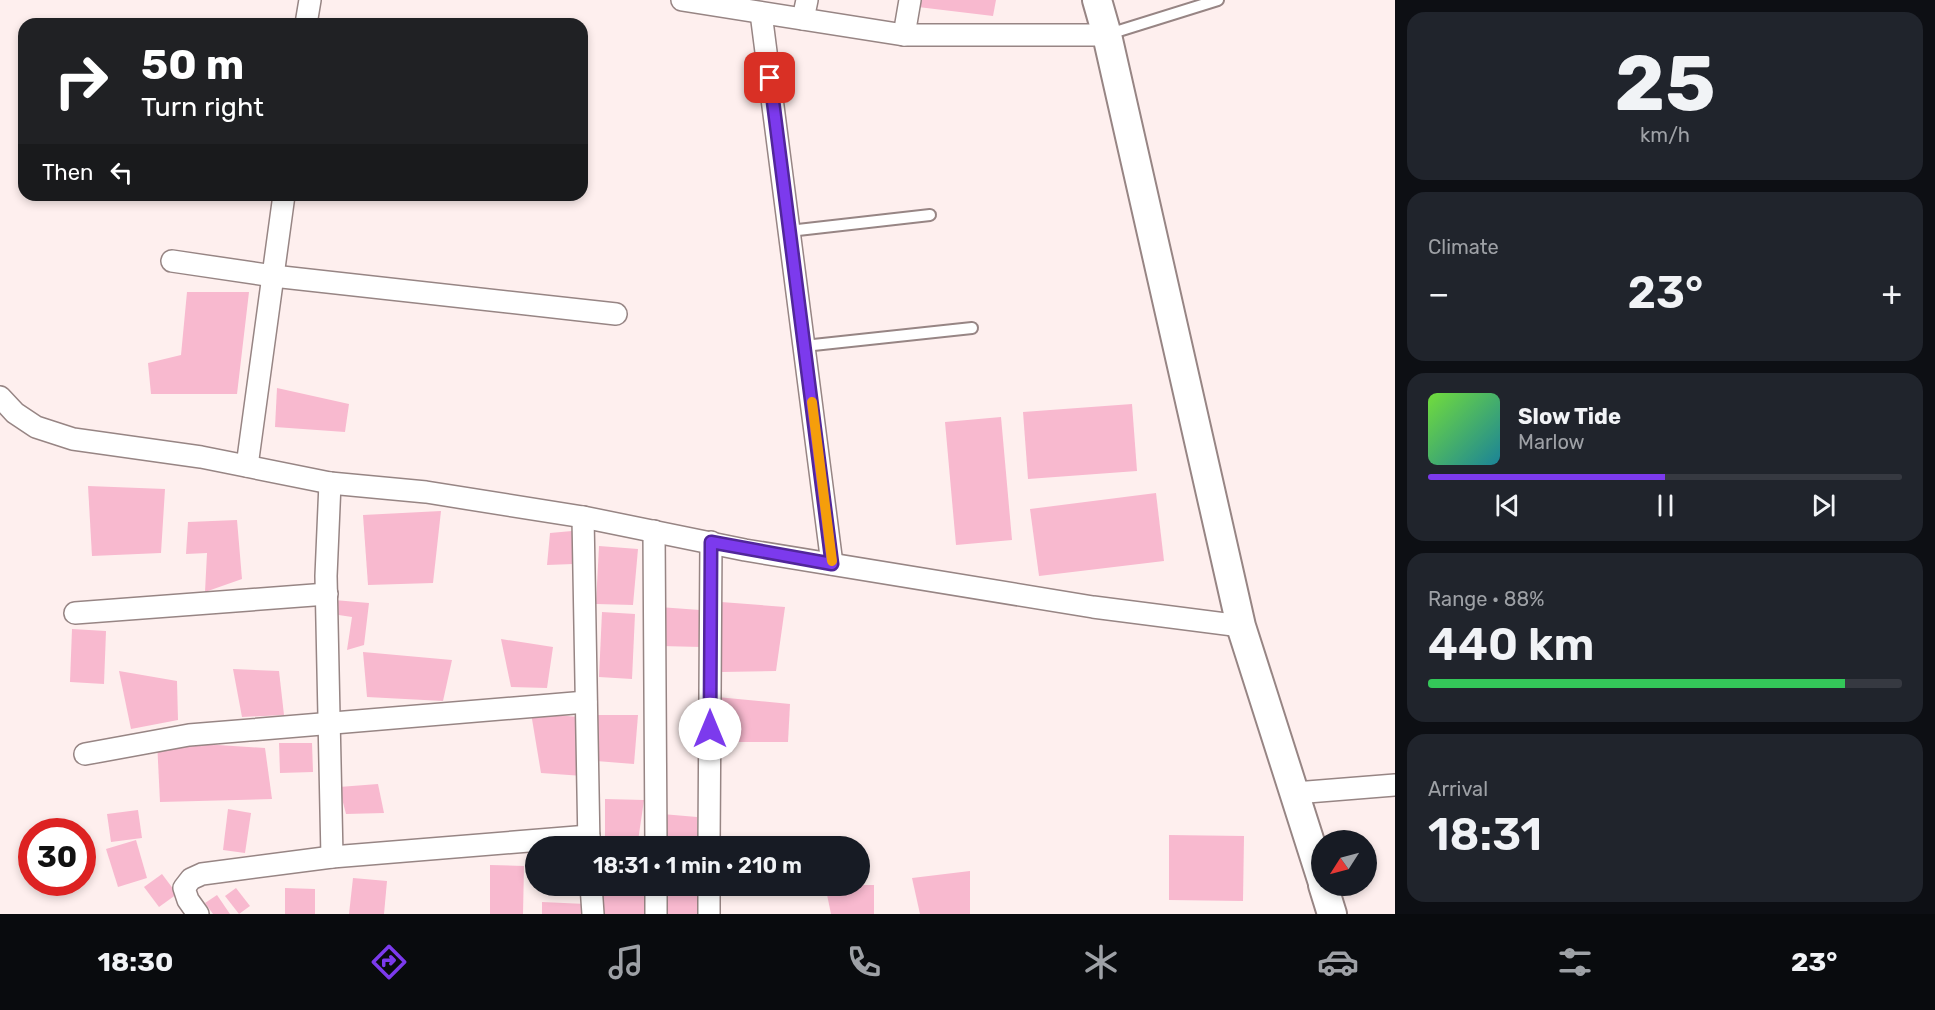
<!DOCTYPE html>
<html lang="en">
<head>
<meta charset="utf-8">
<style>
  :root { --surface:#171b24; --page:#20242c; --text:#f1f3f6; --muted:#9ea1a6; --line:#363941; --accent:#7c3aed }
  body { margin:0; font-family:Rubik,sans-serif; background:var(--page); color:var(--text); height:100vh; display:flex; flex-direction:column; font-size:22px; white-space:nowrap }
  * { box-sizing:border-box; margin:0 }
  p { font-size:20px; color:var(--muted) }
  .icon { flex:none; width:33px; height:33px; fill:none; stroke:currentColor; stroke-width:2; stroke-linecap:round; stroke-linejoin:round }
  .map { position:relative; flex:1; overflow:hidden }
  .drawer { display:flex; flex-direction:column; gap:12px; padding:12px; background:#0d0f14; width:540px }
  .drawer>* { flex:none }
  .top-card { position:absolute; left:18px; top:18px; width:570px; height:183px; border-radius:18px; box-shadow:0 3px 9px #0003; background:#202124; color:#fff; overflow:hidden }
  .needle { width:39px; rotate:234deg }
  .controls { position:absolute; left:1311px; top:830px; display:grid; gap:12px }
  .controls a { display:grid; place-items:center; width:66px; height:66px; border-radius:50%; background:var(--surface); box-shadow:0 3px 9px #0003; font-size:30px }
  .speed { position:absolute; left:18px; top:818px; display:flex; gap:12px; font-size:30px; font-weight:700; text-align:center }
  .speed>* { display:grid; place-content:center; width:78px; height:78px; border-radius:50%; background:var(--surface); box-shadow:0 3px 9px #0003; line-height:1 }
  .speed .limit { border:9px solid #d22; background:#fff; color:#111 }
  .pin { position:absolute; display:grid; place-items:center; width:51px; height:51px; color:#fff; margin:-26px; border-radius:12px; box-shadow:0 3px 9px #0006 }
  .me { position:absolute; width:66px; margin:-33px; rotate:0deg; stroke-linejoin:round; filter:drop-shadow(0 0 4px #0008) }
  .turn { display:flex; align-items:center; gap:21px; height:126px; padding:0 24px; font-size:27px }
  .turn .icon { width:78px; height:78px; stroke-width:2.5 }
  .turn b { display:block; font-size:42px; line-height:51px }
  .then { display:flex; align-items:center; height:57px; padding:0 24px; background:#0003; gap:12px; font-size:22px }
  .big { font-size:45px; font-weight:600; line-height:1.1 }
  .drawer .card { flex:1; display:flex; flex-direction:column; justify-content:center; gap:9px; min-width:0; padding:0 21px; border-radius:18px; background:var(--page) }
  .drawer .dial { align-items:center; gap:0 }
  .dial b { font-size:78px; line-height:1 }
  .song { display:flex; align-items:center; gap:18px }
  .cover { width:72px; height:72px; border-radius:9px; background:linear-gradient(135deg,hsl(100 70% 55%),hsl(190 70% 35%)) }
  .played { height:6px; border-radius:3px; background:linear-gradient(90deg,var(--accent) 50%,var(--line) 50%) }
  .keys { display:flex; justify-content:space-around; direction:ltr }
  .heat { display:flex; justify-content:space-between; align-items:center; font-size:33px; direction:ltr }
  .charge { height:9px; border-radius:4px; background:linear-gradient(90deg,#34c759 88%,var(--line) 0) }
  .trip { position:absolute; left:525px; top:836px; width:345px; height:60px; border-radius:30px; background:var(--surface); box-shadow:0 3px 9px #0003; font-weight:600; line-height:60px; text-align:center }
  .tabs { display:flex; height:96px; justify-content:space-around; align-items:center; background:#090b0e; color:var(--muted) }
  .tabs .icon { width:42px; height:42px }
  .tabs .current { color:var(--accent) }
  .tabs b { font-size:27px; color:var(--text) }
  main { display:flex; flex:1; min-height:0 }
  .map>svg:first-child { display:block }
  .building { fill:#f8b9cf }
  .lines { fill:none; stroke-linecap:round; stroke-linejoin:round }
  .lane-casing { stroke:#978584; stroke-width:14 }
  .street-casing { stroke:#978584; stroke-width:24 }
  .secondary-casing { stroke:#978584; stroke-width:32 }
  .lane { stroke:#fff; stroke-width:10 }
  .street { stroke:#fff; stroke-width:21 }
  .secondary { stroke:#fff; stroke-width:28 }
  .route-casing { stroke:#51269a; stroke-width:15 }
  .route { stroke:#7c3aed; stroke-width:10 }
  .slow { stroke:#f59e0b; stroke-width:10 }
</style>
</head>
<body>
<main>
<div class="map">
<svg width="1395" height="914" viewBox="0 0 1395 914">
  <rect width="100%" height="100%" fill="#feefee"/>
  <!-- building -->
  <g class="building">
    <path d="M 919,0 L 996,0 L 993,16 L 918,7 Z"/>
    <path d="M 187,292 L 249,292 L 237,394 L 151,394 L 148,363 L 181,355 Z"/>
    <path d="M 277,388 L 349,404 L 345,432 L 275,427 Z"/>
    <path d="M 1132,404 L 1137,471 L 1028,479 L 1023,412 Z"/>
    <path d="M 1001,417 L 1012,540 L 956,545 L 945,422 Z"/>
    <path d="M 88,486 L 165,489 L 161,553 L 92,556 Z"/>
    <path d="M 1156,493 L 1164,561 L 1039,576 L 1030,509 Z"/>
    <path d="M 441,511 L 433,583 L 368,585 L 363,515 Z"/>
    <path d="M 237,520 L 242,579 L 205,592 L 207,553 L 186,554 L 188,522 Z"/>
    <path d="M 572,531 L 573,564 L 547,565 L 550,533 Z"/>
    <path d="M 599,546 L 638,549 L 633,605 L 596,604 Z"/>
    <path d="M 334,600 L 369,603 L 364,645 L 347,650 L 352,617 L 332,614 Z"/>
    <path d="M 721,602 L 785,607 L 776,671 L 722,672 Z"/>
    <path d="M 659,607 L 700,610 L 701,647 L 661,646 Z"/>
    <path d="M 602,612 L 635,614 L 632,679 L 599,677 Z"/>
    <path d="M 72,629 L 106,631 L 104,684 L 70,682 Z"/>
    <path d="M 501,639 L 553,647 L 547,688 L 511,687 Z"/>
    <path d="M 363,652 L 452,660 L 443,701 L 367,697 Z"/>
    <path d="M 233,669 L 279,671 L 284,715 L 242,717 Z"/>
    <path d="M 119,671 L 177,681 L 178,720 L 131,729 Z"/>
    <path d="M 717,697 L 790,704 L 788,742 L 725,742 Z"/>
    <path d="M 531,713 L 579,717 L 583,776 L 541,773 Z"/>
    <path d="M 596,715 L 638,715 L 634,764 L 596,761 Z"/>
    <path d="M 157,741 L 265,748 L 272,799 L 160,802 Z"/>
    <path d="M 279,743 L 312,743 L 313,772 L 280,773 Z"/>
    <path d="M 378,784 L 384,813 L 346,814 L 339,787 Z"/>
    <path d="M 605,799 L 644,800 L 638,841 L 605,841 Z"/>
    <path d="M 228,809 L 251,813 L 245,853 L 223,850 Z"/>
    <path d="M 138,810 L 142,838 L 111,842 L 107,814 Z"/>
    <path d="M 662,814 L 697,817 L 697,846 L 661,846 Z"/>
    <path d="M 1169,835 L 1244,836 L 1243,901 L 1169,900 Z"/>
    <path d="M 136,840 L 147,878 L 118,887 L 106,849 Z"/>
    <path d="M 490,865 L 524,866 L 523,914 L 490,914 Z"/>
    <path d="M 970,871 L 970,914 L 920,914 L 912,878 Z"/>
    <path d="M 162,874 L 177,894 L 159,907 L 144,887 Z"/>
    <path d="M 353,878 L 387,881 L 384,914 L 349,914 Z"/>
    <path d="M 599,885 L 645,885 L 645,914 L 602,914 Z"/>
    <path d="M 661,885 L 698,885 L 699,914 L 661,914 Z"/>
    <path d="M 825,885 L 874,885 L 874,914 L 831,914 Z"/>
    <path d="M 236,888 L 250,906 L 239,914 L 225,896 Z"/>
    <path d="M 285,888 L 315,889 L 315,914 L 285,914 Z"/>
    <path d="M 217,895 L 230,914 L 213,914 L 205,903 Z"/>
    <path d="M 542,902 L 586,904 L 584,914 L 542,914 Z"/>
  </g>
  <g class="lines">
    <!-- lane casing -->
    <g class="lane-casing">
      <g id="lane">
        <path d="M 1109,34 L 1218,0"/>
        <path d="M 789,231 L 930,215"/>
        <path d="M 804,346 L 972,328"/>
      </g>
    </g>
    <!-- street casing -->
    <g class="street-casing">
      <g id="street">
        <path d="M 682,0 L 904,35 L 1107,35"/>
        <path d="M 761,13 L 832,564"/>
        <path d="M 803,19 L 807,0"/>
        <path d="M 306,24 L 310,0"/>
        <path d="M 904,35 L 910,0"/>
        <path d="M 172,261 L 273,276 L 616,314"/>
        <path d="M 0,397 L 15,413 L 36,427 L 73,439 L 201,457 L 330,483 L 426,492 L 583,517 L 745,550 L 1093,607 L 1241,626"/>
        <path d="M 247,466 L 284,195"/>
        <path d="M 330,483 L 326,576 L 332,857"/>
        <path d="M 583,517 L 589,846"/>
        <path d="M 654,531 L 656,846"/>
        <path d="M 75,613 L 327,594"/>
        <path d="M 85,754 L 189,735 L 586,702"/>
        <path d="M 1295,793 L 1395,785"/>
        <path d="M 709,846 L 711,542"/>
        <path d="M 591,885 L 593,914"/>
        <path d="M 656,885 L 656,914"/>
        <path d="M 709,885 L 709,914"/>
        <path d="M 198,914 L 188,900 L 184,888 L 191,879 L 202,874 L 332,857 L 589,836"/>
      </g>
    </g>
    <!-- secondary casing -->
    <g class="secondary-casing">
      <g id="secondary">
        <path d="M 1097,0 L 1107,35 L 1241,626 L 1322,880"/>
        <path d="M 1323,885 L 1332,914"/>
      </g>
    </g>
    <!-- lane -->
    <use href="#lane" class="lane"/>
    <!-- street -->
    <use href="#street" class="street"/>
    <!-- secondary -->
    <use href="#secondary" class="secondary"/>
  </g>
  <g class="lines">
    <!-- route casing -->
    <g class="route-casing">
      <path id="route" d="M 710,729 L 711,542 L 832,564 L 770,78"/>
    </g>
    <!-- route -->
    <use href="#route" class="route"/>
    <!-- slow -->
    <path class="slow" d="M 812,402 L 832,561"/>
  </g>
</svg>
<div class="controls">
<a><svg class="needle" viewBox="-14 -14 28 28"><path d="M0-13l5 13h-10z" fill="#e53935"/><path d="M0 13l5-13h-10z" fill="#9ea1a6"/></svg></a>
</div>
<div class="speed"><div class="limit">30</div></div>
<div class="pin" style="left:770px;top:78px;background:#d93025"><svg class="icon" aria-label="arrive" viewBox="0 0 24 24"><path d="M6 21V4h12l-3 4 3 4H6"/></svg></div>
<svg class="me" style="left:710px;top:729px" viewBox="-20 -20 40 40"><circle r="19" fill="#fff"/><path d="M0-13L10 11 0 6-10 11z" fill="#7c3aed"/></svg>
<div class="trip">18:31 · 1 min · 210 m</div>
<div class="top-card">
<div class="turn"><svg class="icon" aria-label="right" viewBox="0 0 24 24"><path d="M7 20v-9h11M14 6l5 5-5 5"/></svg><div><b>50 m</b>Turn right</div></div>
<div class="then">Then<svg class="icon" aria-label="left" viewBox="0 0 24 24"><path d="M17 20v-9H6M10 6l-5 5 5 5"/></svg></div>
</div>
</div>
<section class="drawer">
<div class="card dial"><b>25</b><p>km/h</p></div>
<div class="card"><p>Climate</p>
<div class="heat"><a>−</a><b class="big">23°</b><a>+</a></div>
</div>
<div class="card">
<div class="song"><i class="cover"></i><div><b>Slow Tide</b><p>Marlow</p></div></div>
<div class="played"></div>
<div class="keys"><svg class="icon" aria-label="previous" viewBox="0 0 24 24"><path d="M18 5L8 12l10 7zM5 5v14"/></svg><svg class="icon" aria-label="pause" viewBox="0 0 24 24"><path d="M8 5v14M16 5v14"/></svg><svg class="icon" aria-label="next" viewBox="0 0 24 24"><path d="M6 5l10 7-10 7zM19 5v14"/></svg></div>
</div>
<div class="card"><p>Range · 88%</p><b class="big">440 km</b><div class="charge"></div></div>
<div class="card"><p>Arrival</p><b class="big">18:31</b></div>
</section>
</main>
<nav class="tabs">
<b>18:30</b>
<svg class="icon current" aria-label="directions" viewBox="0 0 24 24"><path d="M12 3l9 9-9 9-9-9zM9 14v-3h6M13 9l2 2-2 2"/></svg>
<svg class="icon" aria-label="music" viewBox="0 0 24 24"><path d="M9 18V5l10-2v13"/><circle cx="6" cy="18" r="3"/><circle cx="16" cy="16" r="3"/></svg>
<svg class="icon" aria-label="phone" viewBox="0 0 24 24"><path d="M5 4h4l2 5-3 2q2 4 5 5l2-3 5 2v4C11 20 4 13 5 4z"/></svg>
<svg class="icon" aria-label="climate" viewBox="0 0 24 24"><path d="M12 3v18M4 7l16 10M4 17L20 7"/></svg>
<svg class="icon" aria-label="car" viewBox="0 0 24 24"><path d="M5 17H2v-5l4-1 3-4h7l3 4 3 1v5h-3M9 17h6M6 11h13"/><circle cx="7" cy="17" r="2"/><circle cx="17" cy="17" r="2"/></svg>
<svg class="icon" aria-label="filters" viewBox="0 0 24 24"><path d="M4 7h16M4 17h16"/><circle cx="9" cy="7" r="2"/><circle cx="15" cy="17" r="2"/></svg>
<b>23°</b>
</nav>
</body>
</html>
